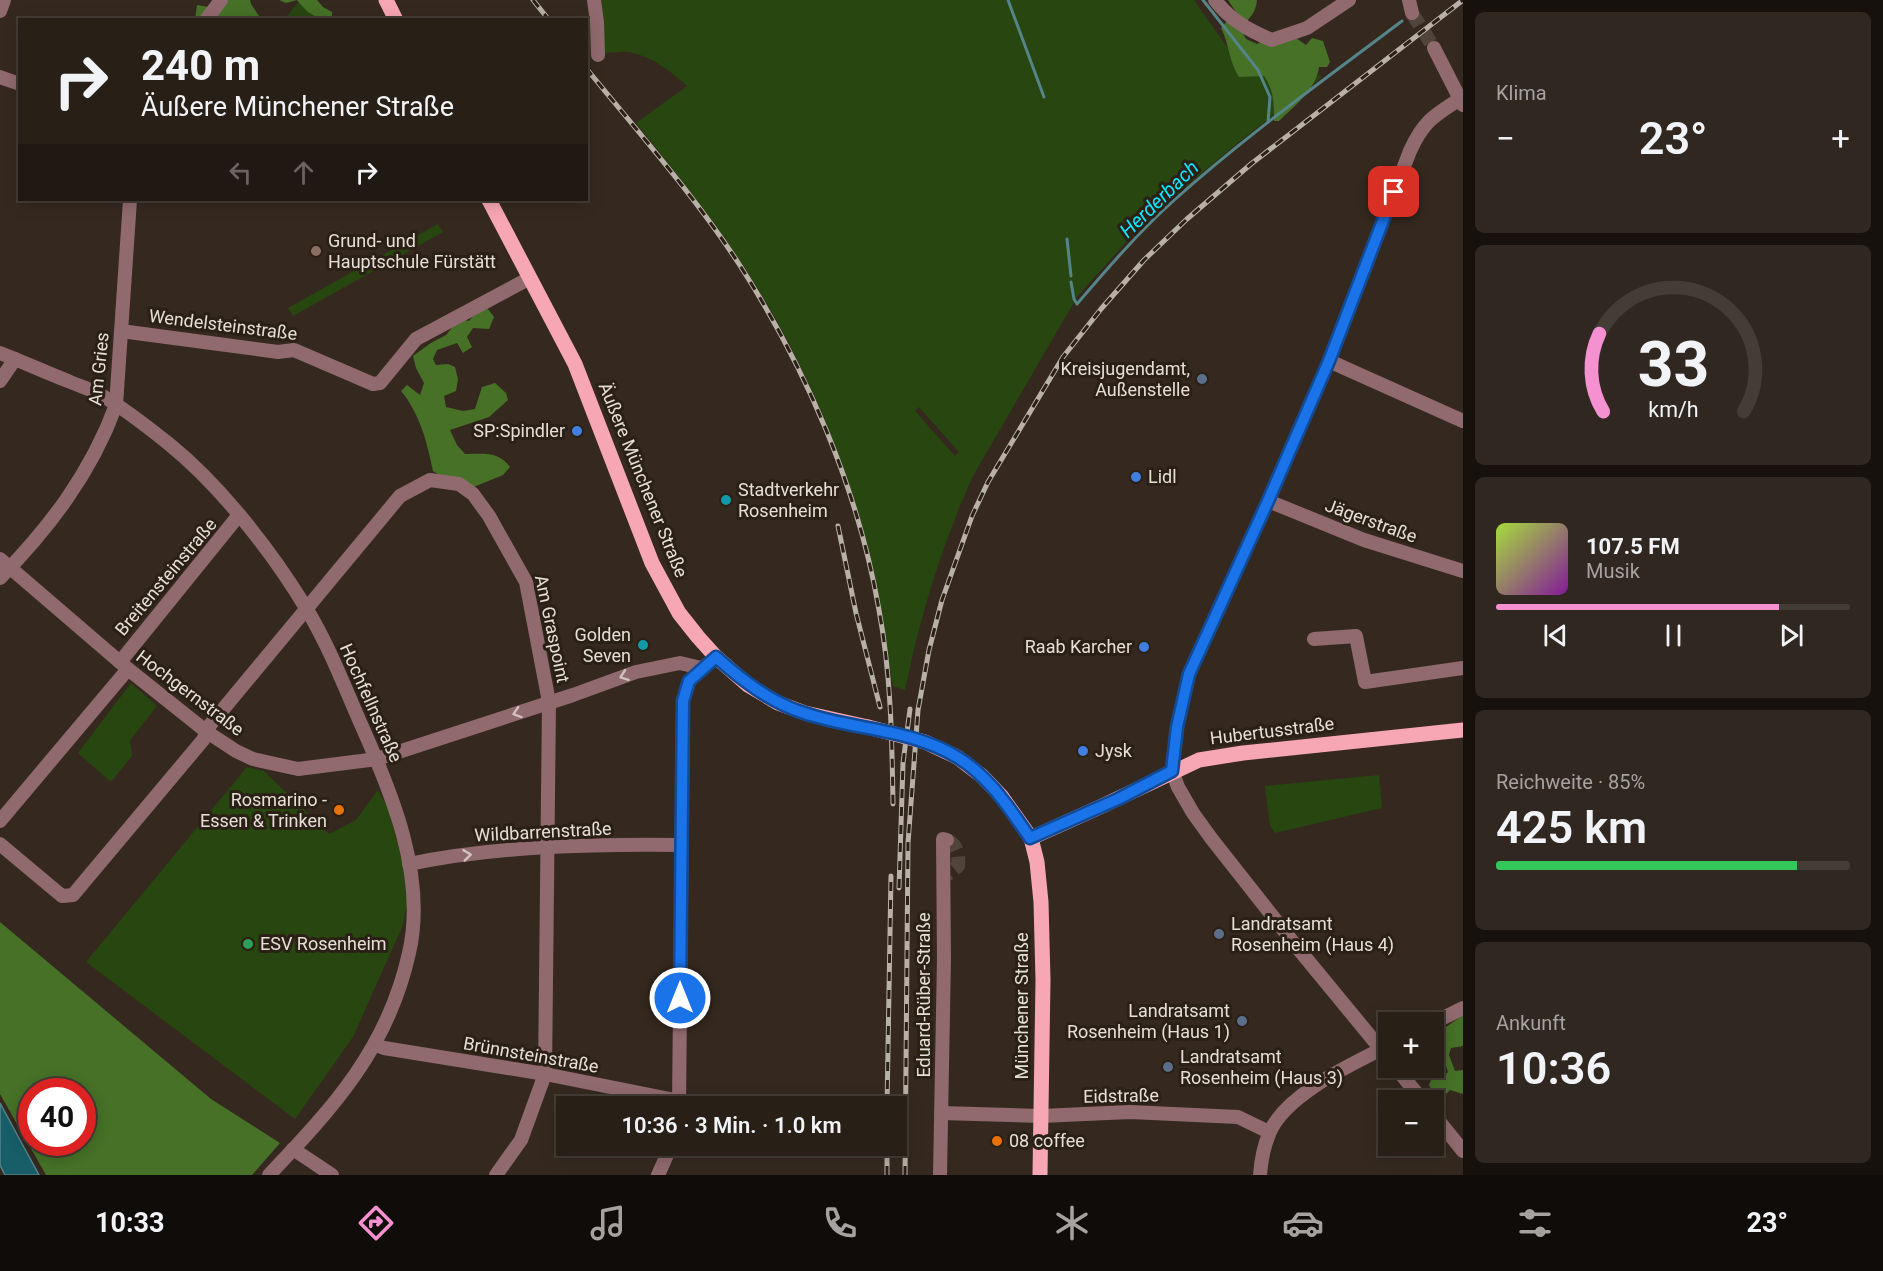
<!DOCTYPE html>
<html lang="de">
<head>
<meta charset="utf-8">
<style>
  :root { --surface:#281f17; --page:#302720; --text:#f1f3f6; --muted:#a5a2a1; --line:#443d36; --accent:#f590d1 }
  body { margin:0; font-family:Roboto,sans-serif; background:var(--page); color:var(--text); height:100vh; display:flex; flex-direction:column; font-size:22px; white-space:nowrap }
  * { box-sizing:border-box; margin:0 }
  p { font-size:20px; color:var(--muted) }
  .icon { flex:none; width:33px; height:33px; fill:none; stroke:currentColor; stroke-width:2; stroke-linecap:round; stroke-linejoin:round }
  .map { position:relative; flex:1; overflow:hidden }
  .side { display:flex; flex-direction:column; gap:12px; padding:12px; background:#16110d; width:420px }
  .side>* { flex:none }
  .top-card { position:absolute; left:18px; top:18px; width:570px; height:183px; border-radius:0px; box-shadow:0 3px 15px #0003,0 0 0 2px var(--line); background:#281f17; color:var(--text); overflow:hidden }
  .buttons { position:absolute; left:1378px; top:1012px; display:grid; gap:12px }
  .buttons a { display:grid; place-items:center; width:66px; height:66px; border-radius:0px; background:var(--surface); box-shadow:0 3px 15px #0003,0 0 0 2px var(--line); font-size:30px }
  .speed { position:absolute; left:18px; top:1078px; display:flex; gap:12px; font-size:30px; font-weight:700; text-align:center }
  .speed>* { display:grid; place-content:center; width:78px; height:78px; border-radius:50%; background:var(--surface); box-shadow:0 3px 15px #0003,0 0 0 2px var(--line); line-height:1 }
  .speed .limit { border:9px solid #d22; background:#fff; color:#111 }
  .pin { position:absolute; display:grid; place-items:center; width:51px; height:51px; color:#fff; margin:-26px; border-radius:12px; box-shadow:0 3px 9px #0006 }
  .me { position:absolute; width:66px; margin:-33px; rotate:0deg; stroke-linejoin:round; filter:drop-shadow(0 0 4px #0008) }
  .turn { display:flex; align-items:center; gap:21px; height:126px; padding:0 24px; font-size:27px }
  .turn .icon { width:78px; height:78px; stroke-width:2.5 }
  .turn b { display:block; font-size:42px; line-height:51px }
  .lanes { display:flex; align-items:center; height:57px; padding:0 24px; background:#0003; justify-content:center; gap:30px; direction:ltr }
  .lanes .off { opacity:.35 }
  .big { font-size:45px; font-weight:600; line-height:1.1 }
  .side .widget { flex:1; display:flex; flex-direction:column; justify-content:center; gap:9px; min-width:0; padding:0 21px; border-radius:9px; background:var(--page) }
  .side .dial { align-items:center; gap:0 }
  .dial svg { height:156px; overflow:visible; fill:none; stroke:var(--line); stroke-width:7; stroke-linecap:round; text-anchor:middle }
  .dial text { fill:var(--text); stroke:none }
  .song { display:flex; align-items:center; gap:18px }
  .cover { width:72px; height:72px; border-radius:9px; background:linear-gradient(135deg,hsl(80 70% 55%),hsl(290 70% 35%)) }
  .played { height:6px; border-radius:3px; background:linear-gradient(90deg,var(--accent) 80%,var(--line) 80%) }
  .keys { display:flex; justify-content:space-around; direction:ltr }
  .heat { display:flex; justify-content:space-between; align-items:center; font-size:33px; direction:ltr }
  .charge { height:9px; border-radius:4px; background:linear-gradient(90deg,#34c759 85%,var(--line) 0) }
  .trip { position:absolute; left:556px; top:1096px; width:351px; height:60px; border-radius:0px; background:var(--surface); box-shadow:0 3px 15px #0003,0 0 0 2px var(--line); font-weight:600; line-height:60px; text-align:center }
  .tab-bar { display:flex; height:96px; justify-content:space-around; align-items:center; background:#100c09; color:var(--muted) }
  .tab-bar .icon { width:42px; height:42px }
  .tab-bar .current { color:var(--accent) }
  .tab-bar b { font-size:27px; color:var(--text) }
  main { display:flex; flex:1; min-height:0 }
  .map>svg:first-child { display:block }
  .green { fill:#274610; fill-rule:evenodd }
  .forest { fill:#467127; fill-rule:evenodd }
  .water { fill:#175e68; stroke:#558489; stroke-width:1.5 }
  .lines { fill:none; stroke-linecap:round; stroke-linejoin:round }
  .stream { stroke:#558489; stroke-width:3 }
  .minor-tunnel { stroke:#50443b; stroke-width:14; stroke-dasharray:14 7; stroke-linecap:butt }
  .minor { stroke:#916a6f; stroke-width:14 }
  .major { stroke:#f7a6b3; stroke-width:15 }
  .rail-casing { stroke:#b9b0a8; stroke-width:5 }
  .rail { stroke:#2b2016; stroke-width:3; stroke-dasharray:9; stroke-linecap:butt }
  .major-bridge { stroke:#f7a6b3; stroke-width:15 }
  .oneway { stroke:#d1c1bd }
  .route-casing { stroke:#114b97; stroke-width:15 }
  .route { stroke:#1a73e8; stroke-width:10 }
  .education-dot { fill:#8d6e63; stroke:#2b2016; stroke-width:2 }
  .service-dot { fill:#5c6f8a; stroke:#2b2016; stroke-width:2 }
  .shop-dot { fill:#3f7fe0; stroke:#2b2016; stroke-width:2 }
  .culture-dot { fill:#0f9aa8; stroke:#2b2016; stroke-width:2 }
  .food-dot { fill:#e8710a; stroke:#2b2016; stroke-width:2 }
  .leisure-dot { fill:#2e9e5b; stroke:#2b2016; stroke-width:2 }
  .labels { text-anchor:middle; stroke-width:6; stroke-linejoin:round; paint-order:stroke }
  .poi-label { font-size:18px; fill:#e6ded7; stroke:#2b2016; text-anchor:start }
  .street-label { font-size:18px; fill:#e6ded7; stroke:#2b2016 }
  .water-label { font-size:20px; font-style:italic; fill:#0fe5ff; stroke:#2b2016 }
</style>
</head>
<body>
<main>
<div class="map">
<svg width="1463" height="1175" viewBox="0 0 1463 1175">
  <rect width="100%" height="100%" fill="#35291f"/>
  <!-- green -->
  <g class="green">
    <path d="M 300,0 L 303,0 L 317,19 L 284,20 Z"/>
    <path d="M 601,0 L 1194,0 L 1246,74 L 1299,44 L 1321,78 L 1240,141 L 1167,203 L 1126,242 L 1077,297 L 973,476 C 942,544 920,617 905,690 L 893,686 C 883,633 877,578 862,525 C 835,433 794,341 740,261 C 708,213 672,168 636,123 L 687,86 C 671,71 651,56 629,52 C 621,51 612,53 604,53 L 604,21 ZM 919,407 L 959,452 L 955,456 L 915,411 Z"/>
    <path d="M 438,224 L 443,232 L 293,316 L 288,308 Z"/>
    <path d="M 131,683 L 157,706 L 130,740 L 132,756 L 111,782 L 78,753 Z"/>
    <path d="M 247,767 L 264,771 L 329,834 L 356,820 L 378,790 L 388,808 L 410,890 L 403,925 L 353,1037 L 295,1119 L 86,962 Z"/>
    <path d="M 1379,775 L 1382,808 L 1275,833 L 1270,826 L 1265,786 Z"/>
  </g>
  <!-- forest -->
  <g class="forest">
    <path d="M 225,0 L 250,0 L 251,4 L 261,19 L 195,20 L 197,5 L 220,9 Z"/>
    <path d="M 279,0 L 317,0 L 323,7 L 332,12 L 332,19 C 316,20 307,13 297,0 L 286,3 Z"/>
    <path d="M 1228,0 L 1257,0 C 1256,13 1249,19 1240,28 L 1246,39 L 1257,44 L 1264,40 L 1293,36 L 1306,45 L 1312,38 L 1323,41 L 1330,62 L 1327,67 L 1319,67 C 1316,90 1294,106 1279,121 L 1274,121 C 1274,104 1274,90 1264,76 L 1239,77 C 1228,59 1230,46 1221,28 L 1227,21 L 1240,18 Z"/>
    <path d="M 488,309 L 494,317 L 489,329 L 473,328 L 467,337 L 472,347 L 463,353 L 457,343 L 437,350 L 433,359 L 436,365 L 448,364 L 455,367 L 458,379 L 456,391 L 444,396 L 446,407 L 463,411 L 475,409 L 482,387 L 495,383 L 506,393 L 508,400 L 489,417 L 450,430 L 457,445 L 465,454 C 485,454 498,451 510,467 L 503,475 L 471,488 L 446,479 L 433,471 C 427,442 420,414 401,391 L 407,385 L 420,395 L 424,383 L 416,368 L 413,356 L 431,343 L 446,335 L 459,319 L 469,321 L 477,311 Z"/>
    <path d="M 0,922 L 211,1099 L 280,1143 L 252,1175 L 46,1175 L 0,1094 ZM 32,1092 L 82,1092 L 82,1143 L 32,1143 Z"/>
    <path d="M 1463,1015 L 1463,1046 L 1451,1048 L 1449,1055 L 1455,1071 L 1463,1070 L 1463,1094 L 1450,1090 L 1443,1097 L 1434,1095 L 1429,1085 L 1432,1078 L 1444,1076 L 1448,1072 L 1443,1056 L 1438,1055 L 1434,1057 L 1434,1033 C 1446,1029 1452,1022 1463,1015 Z"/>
  </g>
  <!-- water -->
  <path class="water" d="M 0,1103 L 39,1175 L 5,1175 L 0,1165 Z"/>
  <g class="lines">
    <!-- stream -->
    <g class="stream">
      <path d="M 1008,0 L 1044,97"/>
      <path d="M 1203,0 L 1258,70 L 1270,97 L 1268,122"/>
      <path d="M 1067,239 L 1071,276"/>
      <path d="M 1071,282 L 1074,299 L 1077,304 C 1107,269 1137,234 1171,203 C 1244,137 1324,80 1402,21"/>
    </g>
    <!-- minor-tunnel -->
    <g class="minor-tunnel">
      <path d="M 1412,13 L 1434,48"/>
      <path d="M 947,840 C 958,846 959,855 958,866 L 947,875"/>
    </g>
    <!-- minor -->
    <g class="minor">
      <path d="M 594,0 L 597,22 L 598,55"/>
      <path d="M 1215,0 C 1230,20 1250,31 1272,40 L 1307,28 L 1349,0"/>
      <path d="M 1409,0 L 1412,13"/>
      <path d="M 0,11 L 4,0"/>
      <path d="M 206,20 L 221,0"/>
      <path d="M 1434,48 L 1463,105"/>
      <path d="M 0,77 L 20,84"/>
      <path d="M 121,331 L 278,352 L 294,350 L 373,384 L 380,383 L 416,339 L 530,278"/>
      <path d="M 0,353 C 23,362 45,372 68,381 C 79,386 91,389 101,395 C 124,408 149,428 169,444 C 221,486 272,552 306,608 C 328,644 343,683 360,722 C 391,791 427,876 409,953 C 388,1048 334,1107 269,1175"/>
      <path d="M 1329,361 L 1463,421"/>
      <path d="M 0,381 L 15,359"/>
      <path d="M 1268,501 L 1364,540 L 1463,571"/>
      <path d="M 0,559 L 128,669 L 207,732 L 236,751 L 253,759 L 298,769 L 377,759 L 573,695 L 636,672 L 680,663 L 701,668"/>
      <path d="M 0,578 C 50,527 91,473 116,405 L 130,200"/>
      <path d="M 1314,639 L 1356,636 L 1365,682 L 1463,668"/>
      <path d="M 120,662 L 239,515"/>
      <path d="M 0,821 L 128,669"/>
      <path d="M 0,844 L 62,896 L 73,895 L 203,740 L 210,725 L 400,496 L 430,480 L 459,484 L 473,494 L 489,516 L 526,582 L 549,702 L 545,1074 L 521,1140 L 496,1175"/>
      <path d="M 409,864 C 494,846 593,844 680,845"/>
      <path d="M 1433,1023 L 1463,1008"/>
      <path d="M 376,1045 L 384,1048 L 545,1074 L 680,1101"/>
      <path d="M 1389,1059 L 1296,946 L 1211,838 L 1193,813 L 1178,787 L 1172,771 L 1177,727 L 1189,674 L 1268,501 L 1329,361 L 1410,151 C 1424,120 1435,115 1463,97"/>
      <path d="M 1396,1068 L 1423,1101"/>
      <path d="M 679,1107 L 683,701 L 689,681 L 706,665"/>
      <path d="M 941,1113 L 1041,1116 L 1130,1112 L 1238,1117 L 1269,1132"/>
      <path d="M 1434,1115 L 1463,1151"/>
      <path d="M 293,1149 L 332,1175"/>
      <path d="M 658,1175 L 671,1146"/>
      <path d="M 940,1175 L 944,958 L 943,839 L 947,840"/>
      <path d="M 1260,1175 C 1261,1162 1264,1146 1269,1134 C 1284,1095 1352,1064 1388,1046"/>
    </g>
    <!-- major -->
    <g class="major">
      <path d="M 386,0 L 396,20"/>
      <path d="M 489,200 L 575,364 L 652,563 L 679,613 L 698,637 L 716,657 L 748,685 L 778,703 L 805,713 L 868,727"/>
      <path d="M 957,757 L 982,776 L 1002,797 L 1031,838 L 1037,862 L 1041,902 L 1043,980 L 1040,1175"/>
      <path d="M 1031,838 L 1100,807 L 1199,760 L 1243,753 L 1463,730"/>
    </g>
    <!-- rail casing -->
    <g class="rail-casing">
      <g id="rail">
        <path d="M 533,0 L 549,20"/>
        <path d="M 586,68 C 638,132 694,195 739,264 C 806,368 858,488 879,610 C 891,674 892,739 893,804"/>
        <path d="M 838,526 L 856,613 L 880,707"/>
        <path d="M 899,888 L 903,763 L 910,709"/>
        <path d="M 887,1107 L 891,876"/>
        <path d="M 887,1175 L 887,1146"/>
        <path d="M 905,1175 L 908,843 L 918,710 L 929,650 L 942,600 L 972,516 L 988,482 L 1063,357 L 1101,309 L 1144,260 L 1187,219 L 1251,164 L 1463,0"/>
      </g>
    </g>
    <!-- rail -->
    <use href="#rail" class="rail"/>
    <!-- major-bridge -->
    <path class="major-bridge" d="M 868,727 L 925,742 L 957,757"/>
  </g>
  <!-- one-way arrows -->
  <defs><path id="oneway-chevron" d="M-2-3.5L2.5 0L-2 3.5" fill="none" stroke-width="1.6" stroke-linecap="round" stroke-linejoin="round" transform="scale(1.5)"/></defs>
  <g class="oneway">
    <use href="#oneway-chevron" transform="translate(624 676) rotate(160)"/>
    <use href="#oneway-chevron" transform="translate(517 713) rotate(162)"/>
    <use href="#oneway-chevron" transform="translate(467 855) rotate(-7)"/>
  </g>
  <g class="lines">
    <!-- route casing -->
    <g class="route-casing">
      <path id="route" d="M 680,998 L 683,701 L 689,681 L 716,657 C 743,681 770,702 804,713 C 855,730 911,729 957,757 C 990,777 1009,808 1030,838 L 1118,799 L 1172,771 L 1177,727 L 1189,674 L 1268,501 L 1329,361 L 1394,192"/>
    </g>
    <!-- route -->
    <use href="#route" class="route"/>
  </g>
  <!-- markers -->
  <circle class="education-dot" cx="316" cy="251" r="6"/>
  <g class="service-dot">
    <circle cx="1202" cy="379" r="6"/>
    <circle cx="1219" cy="934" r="6"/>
    <circle cx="1242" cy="1021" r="6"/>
    <circle cx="1168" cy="1067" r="6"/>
  </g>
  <g class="shop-dot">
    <circle cx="577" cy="431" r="6"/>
    <circle cx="1136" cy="477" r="6"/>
    <circle cx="1144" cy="647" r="6"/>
    <circle cx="1083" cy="751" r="6"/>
  </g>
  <g class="culture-dot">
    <circle cx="726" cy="500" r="6"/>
    <circle cx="643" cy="645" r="6"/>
  </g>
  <g class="food-dot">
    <circle cx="339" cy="810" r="6"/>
    <circle cx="997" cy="1141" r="6"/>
  </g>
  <circle class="leisure-dot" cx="248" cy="944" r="6"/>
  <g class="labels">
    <!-- poi labels -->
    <g class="poi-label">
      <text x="328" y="247">Grund- und<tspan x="328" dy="21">Hauptschule Fürstätt</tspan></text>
      <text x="1190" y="375" text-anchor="end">Kreisjugendamt,<tspan x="1190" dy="21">Außenstelle</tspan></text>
      <text x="565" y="437" text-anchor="end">SP:Spindler</text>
      <text x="1148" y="483">Lidl</text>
      <text x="738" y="496">Stadtverkehr<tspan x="738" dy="21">Rosenheim</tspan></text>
      <text x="631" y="641" text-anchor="end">Golden<tspan x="631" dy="21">Seven</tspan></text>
      <text x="1132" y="653" text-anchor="end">Raab Karcher</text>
      <text x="1095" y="757">Jysk</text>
      <text x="327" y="806" text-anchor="end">Rosmarino -<tspan x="327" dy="21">Essen &amp; Trinken</tspan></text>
      <text x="1231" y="930">Landratsamt<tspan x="1231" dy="21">Rosenheim (Haus 4)</tspan></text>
      <text x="260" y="950">ESV Rosenheim</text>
      <text x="1230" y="1017" text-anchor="end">Landratsamt<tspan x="1230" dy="21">Rosenheim (Haus 1)</tspan></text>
      <text x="1180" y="1063">Landratsamt<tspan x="1180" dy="21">Rosenheim (Haus 3)</tspan></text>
      <text x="1009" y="1147">08 coffee</text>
    </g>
    <!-- street labels -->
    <g class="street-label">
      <text transform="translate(223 325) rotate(7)" y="6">Wendelsteinstraße</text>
      <text transform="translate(99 369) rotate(-84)" y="6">Am Gries</text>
      <text transform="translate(643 480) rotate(68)" y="6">Äußere Münchener Straße</text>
      <text transform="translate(1371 521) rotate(20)" y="6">Jägerstraße</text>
      <text transform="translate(166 577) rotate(-50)" y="6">Breitensteinstraße</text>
      <text transform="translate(552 629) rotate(78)" y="6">Am Graspoint</text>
      <text transform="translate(190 693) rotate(37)" y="6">Hochgernstraße</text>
      <text transform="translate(371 703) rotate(66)" y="6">Hochfellnstraße</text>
      <text transform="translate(1272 731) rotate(-7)" y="6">Hubertusstraße</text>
      <text transform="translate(543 832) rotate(-3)" y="6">Wildbarrenstraße</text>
      <text transform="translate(924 995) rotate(-90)" y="6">Eduard-Rüber-Straße</text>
      <text transform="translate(1022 1006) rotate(-90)" y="6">Münchener Straße</text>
      <text transform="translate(531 1055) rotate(10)" y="6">Brünnsteinstraße</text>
      <text transform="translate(1121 1096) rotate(-1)" y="6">Eidstraße</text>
    </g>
    <!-- water labels -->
    <g class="water-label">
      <text transform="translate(1159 199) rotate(-44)" y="7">Herderbach</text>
    </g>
  </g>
</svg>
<div class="buttons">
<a>+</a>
<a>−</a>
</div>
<div class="speed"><div class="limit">40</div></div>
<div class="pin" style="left:1394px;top:192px;background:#d93025"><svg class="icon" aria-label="arrive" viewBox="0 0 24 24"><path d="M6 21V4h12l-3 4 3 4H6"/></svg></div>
<svg class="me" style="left:680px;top:998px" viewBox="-20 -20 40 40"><circle r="17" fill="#1a73e8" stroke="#fff" stroke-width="3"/><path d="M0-11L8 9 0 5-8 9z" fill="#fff"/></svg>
<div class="trip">10:36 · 3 Min. · 1.0 km</div>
<div class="top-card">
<div class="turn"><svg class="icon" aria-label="right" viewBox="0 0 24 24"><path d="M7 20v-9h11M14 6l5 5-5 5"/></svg><div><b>240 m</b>Äußere Münchener Straße</div></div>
<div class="lanes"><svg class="icon off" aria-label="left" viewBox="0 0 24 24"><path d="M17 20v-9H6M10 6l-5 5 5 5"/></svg><svg class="icon off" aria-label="ahead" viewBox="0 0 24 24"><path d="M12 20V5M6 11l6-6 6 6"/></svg><svg class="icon" aria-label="right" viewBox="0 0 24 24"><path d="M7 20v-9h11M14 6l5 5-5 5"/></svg></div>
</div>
</div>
<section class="side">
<div class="widget"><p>Klima</p>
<div class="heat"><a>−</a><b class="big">23°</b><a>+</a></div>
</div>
<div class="widget dial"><svg viewBox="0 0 100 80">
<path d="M14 69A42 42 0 1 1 86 69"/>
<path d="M14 69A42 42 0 0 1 12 29" stroke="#f590d1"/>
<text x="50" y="56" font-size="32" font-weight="700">33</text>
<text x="50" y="72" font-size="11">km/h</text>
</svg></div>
<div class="widget">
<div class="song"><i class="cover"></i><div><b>107.5 FM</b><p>Musik</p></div></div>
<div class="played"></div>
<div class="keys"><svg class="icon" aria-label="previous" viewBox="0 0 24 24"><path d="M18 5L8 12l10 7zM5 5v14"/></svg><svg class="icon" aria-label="pause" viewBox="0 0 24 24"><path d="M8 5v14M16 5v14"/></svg><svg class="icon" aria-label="next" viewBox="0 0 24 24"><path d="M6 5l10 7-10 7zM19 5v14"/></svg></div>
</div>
<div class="widget"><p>Reichweite · 85%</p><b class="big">425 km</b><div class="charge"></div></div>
<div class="widget"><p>Ankunft</p><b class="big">10:36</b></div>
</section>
</main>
<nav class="tab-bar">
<b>10:33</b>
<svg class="icon current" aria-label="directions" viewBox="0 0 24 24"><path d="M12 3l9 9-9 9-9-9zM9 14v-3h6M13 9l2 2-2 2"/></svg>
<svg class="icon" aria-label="music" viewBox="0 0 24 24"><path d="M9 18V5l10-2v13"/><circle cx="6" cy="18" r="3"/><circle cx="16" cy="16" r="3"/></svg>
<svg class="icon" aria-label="phone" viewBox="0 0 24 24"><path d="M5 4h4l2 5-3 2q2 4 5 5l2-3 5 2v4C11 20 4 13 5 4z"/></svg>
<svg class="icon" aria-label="climate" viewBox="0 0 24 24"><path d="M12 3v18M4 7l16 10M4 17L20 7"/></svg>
<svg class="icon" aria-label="car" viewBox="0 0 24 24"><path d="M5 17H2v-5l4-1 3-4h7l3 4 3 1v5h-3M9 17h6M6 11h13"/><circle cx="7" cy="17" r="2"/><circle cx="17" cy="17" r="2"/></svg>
<svg class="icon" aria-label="filters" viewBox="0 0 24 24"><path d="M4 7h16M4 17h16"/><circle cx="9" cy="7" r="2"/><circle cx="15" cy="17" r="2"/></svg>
<b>23°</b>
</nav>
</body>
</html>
